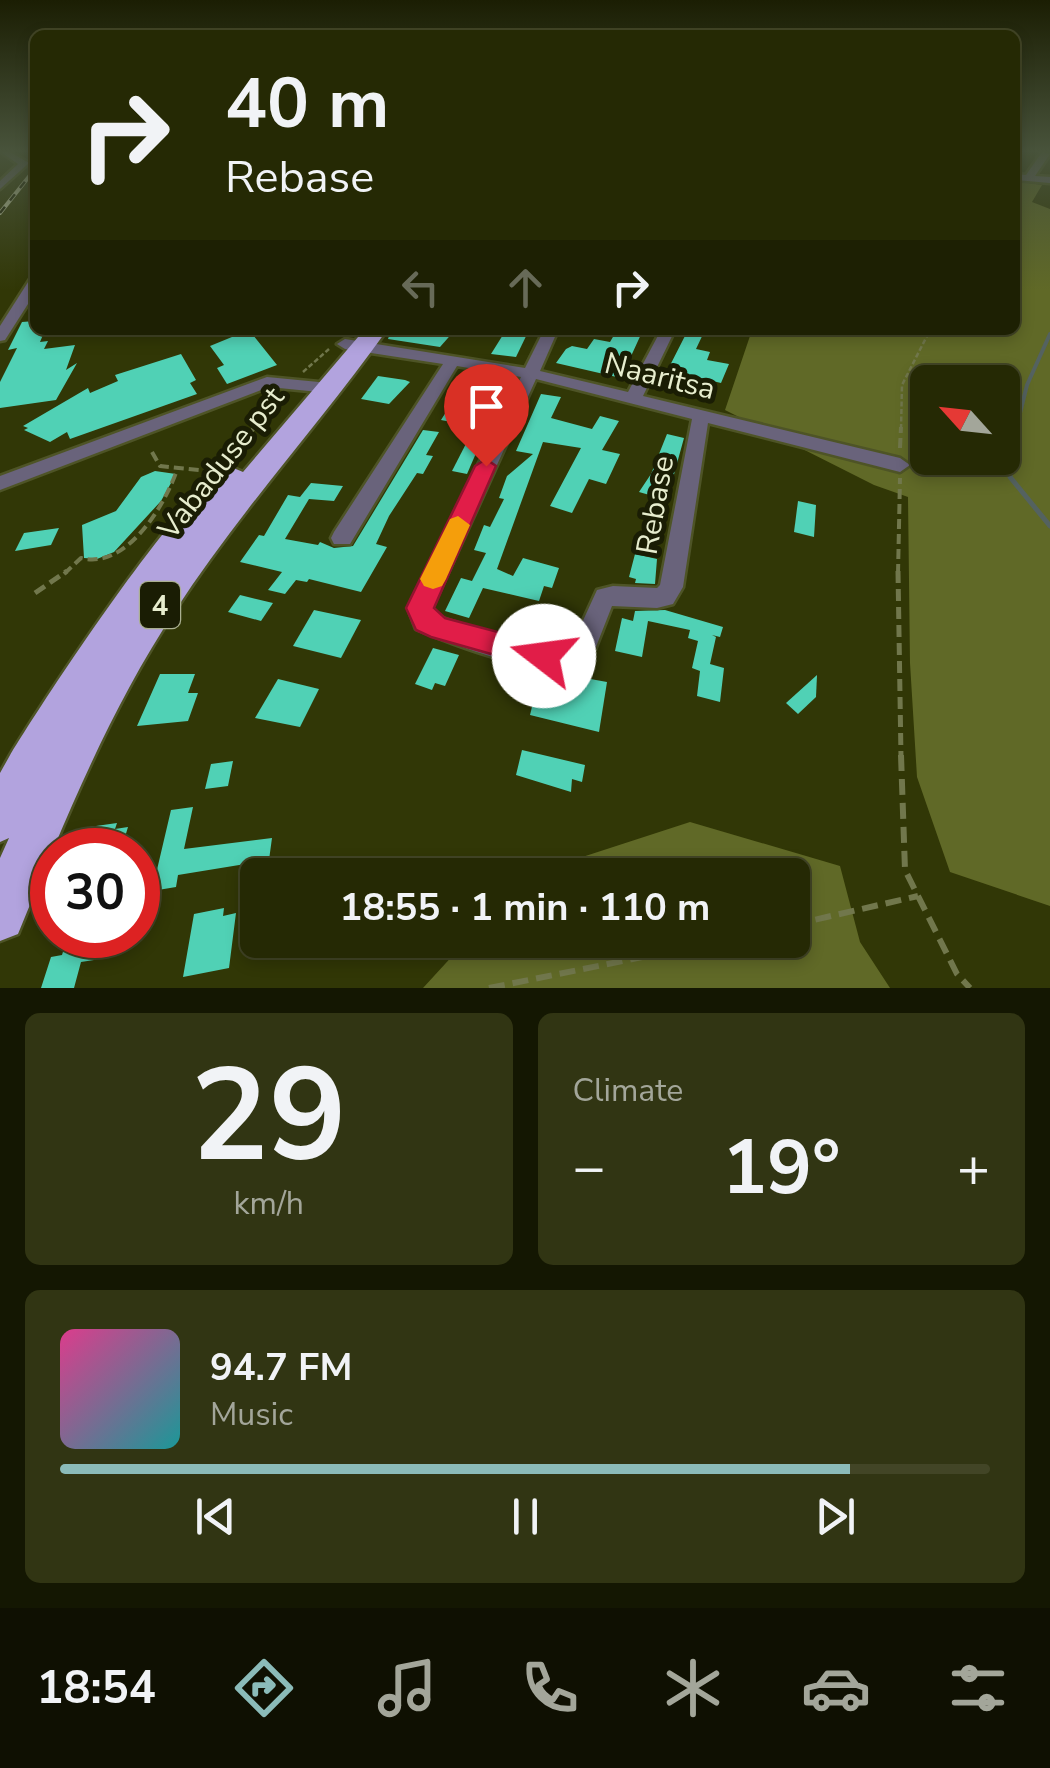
<!DOCTYPE html>
<html lang="en">
<head>
<meta charset="utf-8">
<style>
  :root { --surface:#252904; --page:#313513; --text:#f1f3f6; --muted:#a3a69a; --line:#424526; --accent:#8bbbb9 }
  body { margin:0; font-family:"Nunito Sans",sans-serif; background:var(--page); color:var(--text); height:100vh; display:flex; flex-direction:column; font-size:38px; white-space:nowrap }
  * { box-sizing:border-box; margin:0 }
  p { font-size:32px; color:var(--muted) }
  .icon { flex:none; width:55px; height:55px; fill:none; stroke:currentColor; stroke-width:2; stroke-linecap:round; stroke-linejoin:round }
  .map { position:relative; height:988px; overflow:hidden }
  .panel { display:flex; flex-direction:column; gap:25px; padding:25px; background:#141702; flex:1 }
  .panel>* { flex:none }
  .banner { position:absolute; left:30px; top:30px; width:990px; height:305px; border-radius:15px; box-shadow:0 5px 15px #0003,0 0 0 2px var(--line); background:#252904; color:var(--text); overflow:hidden }
  .needle { width:65px; rotate:297deg }
  .buttons { position:absolute; left:910px; top:365px; display:grid; gap:20px }
  .buttons a { display:grid; place-items:center; width:110px; height:110px; border-radius:15px; background:var(--surface); box-shadow:0 5px 15px #0003,0 0 0 2px var(--line); font-size:50px }
  .speed { position:absolute; left:30px; top:828px; display:flex; gap:20px; font-size:50px; font-weight:700; text-align:center }
  .speed>* { display:grid; place-content:center; width:130px; height:130px; border-radius:50%; background:var(--surface); box-shadow:0 5px 15px #0003,0 0 0 2px var(--line); line-height:1 }
  .speed .limit { border:15px solid #d22; background:#fff; color:#111 }
  .pin { position:absolute; display:grid; place-items:center; width:85px; height:85px; color:#fff; margin:-102px -42px; border-radius:50% 50% 50% 0; rotate:-45deg; box-shadow:0 0 10px #0007 }
  .pin .icon { rotate:45deg }
  .me { position:absolute; width:110px; margin:-55px; rotate:285deg; stroke-linejoin:round; filter:drop-shadow(0 0 8px #0008) }
  .turn { display:flex; align-items:center; gap:35px; height:210px; padding:0 30px; font-size:45px }
  .turn .icon { width:130px; height:130px; stroke-width:2.5 }
  .turn b { display:block; font-size:70px; line-height:85px }
  .lanes { display:flex; align-items:center; height:95px; padding:0 30px; background:#0003; justify-content:center; gap:50px; direction:ltr }
  .lanes .off { opacity:.35 }
  .big { font-size:75px; font-weight:700; line-height:1.1 }
  .panel .tile { flex:1; display:flex; flex-direction:column; justify-content:center; gap:15px; min-width:0; padding:0 35px; border-radius:15px; background:var(--page) }
  .panel .dial { align-items:center; gap:0 }
  .dial b { font-size:130px; line-height:1 }
  .song { display:flex; align-items:center; gap:30px }
  .cover { width:120px; height:120px; border-radius:15px; background:linear-gradient(135deg,hsl(330 70% 55%),hsl(180 70% 35%)) }
  .played { height:10px; border-radius:5px; background:linear-gradient(90deg,var(--accent) 85%,var(--line) 85%) }
  .keys { display:flex; justify-content:space-around; direction:ltr }
  .heat { display:flex; justify-content:space-between; align-items:center; font-size:55px; direction:ltr }
  .panel .tiles { flex:1; display:grid; gap:25px; grid-template-columns:1fr 1fr }
  .tile:last-child { grid-column:span 2 }
  .trip { position:absolute; left:240px; top:858px; width:570px; height:100px; border-radius:15px; background:var(--surface); box-shadow:0 5px 15px #0003,0 0 0 2px var(--line); font-weight:700; line-height:100px; text-align:center }
  .tabs { display:flex; height:160px; justify-content:space-around; align-items:center; background:#0f1002; color:var(--muted) }
  .tabs .icon { width:70px; height:70px }
  .tabs .selected { color:var(--accent) }
  .tabs b { font-size:45px; color:var(--text) }
  .map>svg:first-child { display:block }
  .forest { fill:#606927; fill-rule:evenodd }
  .lines { fill:none; stroke-linecap:round; stroke-linejoin:round }
  .stream-far1 { stroke:#546260; stroke-width:4 }
  .stream { stroke:#546260; stroke-width:5 }
  .building { fill:#50d1b5 }
  .minor-casing { stroke:#4e5426; stroke-width:5 }
  .highway-casing { stroke:#4e5426; stroke-width:5 }
  .path-far3 { stroke:#71774c; stroke-width:2.5; stroke-dasharray:5 2.5; stroke-linecap:butt }
  .path-far2 { stroke:#71774c; stroke-width:4; stroke-dasharray:10 5; stroke-linecap:butt }
  .path-far1 { stroke:#71774c; stroke-width:5; stroke-dasharray:12 6; stroke-linecap:butt }
  .path { stroke:#71774c; stroke-width:6; stroke-dasharray:16 8; stroke-linecap:butt }
  .minor { fill:#69637b; fill-rule:evenodd }
  .highway { fill:#b2a3de; fill-rule:evenodd }
  .rail-casing { stroke:#c3c9a7; stroke-width:4 }
  .rail { stroke:#1a1d04; stroke-width:2.5; stroke-dasharray:8; stroke-linecap:butt }
  .route { fill:#e11d48; stroke:#92132f; stroke-width:2.5 }
  .slow { fill:#f59e0b }
  .labels { text-anchor:middle; stroke-width:10; stroke-linejoin:round; paint-order:stroke }
  .shield { fill:#1a1d04; stroke:#aaaf91; stroke-width:2.5 }
  .shield-label { font-size:28px; font-weight:bold; fill:#e7edce }
  .street-label { font-size:30px; fill:#e7edce; stroke:#1a1d04 }
</style>
</head>
<body>
<div class="map">
<svg width="1050" height="988" viewBox="0 0 1050 988">
  <rect width="100%" height="100%" fill="#313706"/>
  <!-- forest -->
  <g class="forest">
    <path d="M 1015,181 L 1042,185 L 1032,202 L 1050,209 L 1050,906 L 950,872 L 917,777 L 910,663 L 908,497 L 874,485 L 725,410 L 752,330 L 1015,330 ZM 928,382 L 1002,382 L 1002,458 L 928,458 Z"/>
    <path d="M 690,822 L 840,866 L 860,942 L 890,988 L 423,988 L 467,940 L 792,940 L 792,875 L 527,875 Z"/>
  </g>
  <g class="lines">
    <!-- stream-far1 -->
    <path class="stream-far1" d="M 1016,429 L 1027,385 L 1050,334"/>
    <!-- stream -->
    <path class="stream" d="M 1016,427 L 1010,477 L 1050,526"/>
  </g>
  <!-- building -->
  <g class="building">
    <path d="M 35,321 L 35,330 L 45,330 L 40,342 L 48,341 L 44,349 L 75,345 L 66,370 L 77,363 L 56,400 L 0,408 L 0,382 L 17,348 L 8,350 L 22,322 Z"/>
    <path d="M 249,330 L 277,365 L 227,384 L 217,368 L 224,365 L 210,346 Z"/>
    <path d="M 391,330 L 455,330 L 440,347 L 388,339 Z"/>
    <path d="M 506,330 L 529,330 L 516,357 L 491,354 Z"/>
    <path d="M 617,330 L 643,330 L 621,378 L 556,363 L 566,349 L 572,346 L 587,349 L 594,339 L 610,342 Z"/>
    <path d="M 688,330 L 705,330 L 696,349 L 710,352 L 707,360 L 729,364 L 721,383 L 696,377 L 690,395 L 659,387 Z"/>
    <path d="M 181,354 L 196,380 L 190,383 L 197,394 L 70,439 L 67,432 L 50,442 L 24,430 L 28,428 L 23,426 L 88,388 L 90,393 L 118,381 L 115,375 Z"/>
    <path d="M 378,376 L 405,380 L 410,382 L 389,404 L 361,399 Z"/>
    <path d="M 457,385 L 500,391 L 481,428 L 441,420 L 453,401 L 447,400 Z"/>
    <path d="M 541,394 L 561,397 L 551,418 L 592,429 L 600,416 L 619,421 L 602,450 L 620,454 L 606,484 L 589,479 L 572,513 L 550,506 L 581,448 L 543,442 L 497,569 L 513,576 L 523,558 L 559,568 L 552,588 L 544,586 L 539,601 L 483,588 L 469,618 L 445,611 L 461,578 L 472,581 L 486,553 L 474,550 L 484,525 L 490,527 L 504,499 L 499,498 L 507,476 L 533,454 L 516,451 Z"/>
    <path d="M 423,430 L 439,432 L 426,455 L 433,456 L 423,474 L 417,473 L 389,516 L 376,544 L 387,547 L 361,592 L 309,579 L 307,582 L 296,580 L 285,594 L 268,590 L 282,572 L 240,562 L 259,535 L 264,536 L 288,495 L 300,497 L 311,483 L 343,486 L 334,501 L 309,499 L 285,539 L 318,545 L 320,542 L 334,548 L 353,546 Z"/>
    <path d="M 472,432 L 483,437 L 467,474 L 452,471 Z"/>
    <path d="M 667,434 L 684,438 L 668,496 L 661,494 L 660,498 L 639,492 L 651,474 Z"/>
    <path d="M 155,471 L 176,474 L 161,501 L 114,552 L 97,559 L 84,558 L 82,525 L 116,511 L 141,477 Z"/>
    <path d="M 798,501 L 816,505 L 814,537 L 794,532 Z"/>
    <path d="M 59,528 L 51,545 L 15,551 L 24,533 Z"/>
    <path d="M 635,554 L 657,559 L 655,584 L 635,583 L 636,579 L 629,577 Z"/>
    <path d="M 240,595 L 273,603 L 261,621 L 228,612 Z"/>
    <path d="M 314,610 L 361,620 L 341,658 L 293,646 Z"/>
    <path d="M 665,610 L 723,627 L 720,637 L 712,635 L 716,637 L 710,664 L 724,668 L 720,702 L 697,696 L 700,671 L 692,668 L 698,641 L 688,638 L 690,630 L 648,621 L 642,657 L 615,651 L 622,618 L 633,621 L 635,611 Z"/>
    <path d="M 433,648 L 459,655 L 445,686 L 435,683 L 432,690 L 415,684 Z"/>
    <path d="M 541,670 L 607,682 L 599,732 L 530,715 Z"/>
    <path d="M 160,674 L 195,674 L 188,693 L 198,693 L 188,721 L 137,726 Z"/>
    <path d="M 817,675 L 816,697 L 798,714 L 786,703 Z"/>
    <path d="M 278,679 L 319,689 L 300,727 L 255,718 Z"/>
    <path d="M 522,750 L 585,765 L 582,782 L 572,779 L 571,792 L 516,775 Z"/>
    <path d="M 233,761 L 228,786 L 205,789 L 211,764 Z"/>
    <path d="M 193,807 L 184,849 L 272,838 L 269,860 L 178,875 L 176,887 L 152,891 L 171,810 Z"/>
    <path d="M 117,823 L 115,829 L 128,827 L 121,850 L 81,850 L 89,827 Z"/>
    <path d="M 224,908 L 223,916 L 236,913 L 229,968 L 183,977 L 194,914 Z"/>
    <path d="M 68,935 L 101,935 L 94,960 L 81,962 L 74,988 L 41,988 L 51,957 L 62,955 Z"/>
  </g>
  <g class="lines">
    <!-- minor casing -->
    <g class="minor-casing">
      <g id="minor">
        <path d="M 1,152 L 10,152 L 29,163 L 0,189 L 0,181 L 18,164 Z"/>
        <path d="M 1042,152 L 1050,154 L 1035,176 L 1050,177 L 1050,183 L 1015,180 L 1015,174 L 1026,175 Z"/>
        <path d="M 35,278 L 35,293 L 5,340 L 0,341 L 0,326 L 30,279 Z"/>
        <path d="M 544,330 L 558,330 L 540,371 L 628,392 L 661,330 L 675,330 L 643,396 L 900,458 L 910,465 L 900,472 L 708,423 L 683,587 L 673,604 L 657,608 L 612,606 L 592,657 C 557,687 455,645 416,629 L 408,608 L 521,377 L 457,366 L 350,544 L 334,544 L 331,538 L 334,532 L 443,364 L 345,349 L 337,344 L 345,339 L 525,368 ZM 536,379 L 692,419 L 660,585 L 657,588 L 613,586 L 597,590 L 575,638 L 568,645 C 522,644 477,630 434,615 L 432,608 Z"/>
        <path d="M 267,377 L 329,383 L 337,388 L 329,393 L 269,387 L 0,490 L 0,476 Z"/>
      </g>
    </g>
    <!-- highway casing -->
    <g class="highway-casing">
      <path id="highway" d="M 364,330 L 387,330 C 319,425 239,512 175,611 C 108,712 64,823 18,934 L 0,941 L 0,858 L 9,838 L 0,842 L 0,773 L 9,757 C 38,708 188,479 231,467 L 243,472 Z"/>
    </g>
    <!-- path-far3 -->
    <g class="path-far3">
      <path d="M 303,372 L 329,349"/>
      <path d="M 252,429 L 279,397"/>
      <path d="M 901,429 L 902,385 L 930,330"/>
    </g>
    <!-- path-far2 -->
    <g class="path-far2">
      <path d="M 900,448 L 901,427"/>
      <path d="M 152,452 L 160,466 L 209,471"/>
      <path d="M 228,459 L 255,427"/>
      <path d="M 64,574 L 81,558 C 127,570 166,504 178,467"/>
      <path d="M 898,574 L 900,478"/>
    </g>
    <!-- path-far1 -->
    <g class="path-far1">
      <path d="M 898,571 L 901,757"/>
      <path d="M 35,593 L 67,571"/>
    </g>
    <!-- path -->
    <g class="path">
      <path d="M 901,755 L 905,870 L 957,974 L 970,988"/>
      <path d="M 792,925 L 918,896"/>
      <path d="M 489,988 L 727,940"/>
    </g>
    <!-- minor -->
    <use href="#minor" class="minor"/>
    <!-- highway -->
    <use href="#highway" class="highway"/>
    <!-- rail casing -->
    <g class="rail-casing">
      <path id="rail" d="M 0,213 L 35,169"/>
    </g>
    <!-- rail -->
    <use href="#rail" class="rail"/>
  </g>
  <!-- sky -->
  <linearGradient id="sky" x2="0" y2="1"><stop stop-color="#1b1e03"/><stop offset="0.52" stop-color="#48533b"/><stop offset="1" stop-color="#48533b" stop-opacity="0"/></linearGradient>
  <rect width="1050" height="290" fill="url(#sky)"/>
  <!-- route -->
  <path class="route" d="M 486,459 L 496,466 L 434,608 L 445,618 L 554,647 L 558,656 L 554,665 L 544,669 L 431,637 L 416,630 L 406,608 L 475,466 Z"/>
  <!-- slow -->
  <path class="slow" d="M 458,516 L 470,525 L 446,579 L 442,586 L 433,589 L 424,586 L 420,579 L 450,519 Z"/>
  <g class="labels">
    <!-- shield labels -->
    <rect class="shield" x="140" y="582" width="40" height="46" rx="8"/>
    <g class="shield-label">
      <text x="160" y="615">4</text>
    </g>
    <!-- street labels -->
    <g class="street-label">
      <text transform="translate(660 376) rotate(14)" y="10">Naaritsa</text>
      <text transform="translate(221 463) rotate(-52)" y="10">Vabaduse pst</text>
      <text transform="translate(655 505) rotate(-80)" y="10">Rebase</text>
    </g>
  </g>
</svg>
<div class="buttons">
<a><svg class="needle" viewBox="-14 -14 28 28"><path d="M0-13l5 13h-10z" fill="#e53935"/><path d="M0 13l5-13h-10z" fill="#a3a69a"/></svg></a>
</div>
<div class="speed"><div class="limit">30</div></div>
<div class="pin" style="left:486px;top:466px;background:#d93025"><svg class="icon" aria-label="arrive" viewBox="0 0 24 24"><path d="M6 21V4h12l-3 4 3 4H6"/></svg></div>
<svg class="me" style="left:544px;top:656px" viewBox="-20 -20 40 40"><circle r="19" fill="#fff"/><path d="M0-13L10 11 0 6-10 11z" fill="#e11d48"/></svg>
<div class="trip">18:55 · 1 min · 110 m</div>
<div class="banner">
<div class="turn"><svg class="icon" aria-label="right" viewBox="0 0 24 24"><path d="M7 20v-9h11M14 6l5 5-5 5"/></svg><div><b>40 m</b>Rebase</div></div>
<div class="lanes"><svg class="icon off" aria-label="left" viewBox="0 0 24 24"><path d="M17 20v-9H6M10 6l-5 5 5 5"/></svg><svg class="icon off" aria-label="ahead" viewBox="0 0 24 24"><path d="M12 20V5M6 11l6-6 6 6"/></svg><svg class="icon" aria-label="right" viewBox="0 0 24 24"><path d="M7 20v-9h11M14 6l5 5-5 5"/></svg></div>
</div>
</div>
<section class="panel">
<div class="tiles">
<div class="tile dial"><b>29</b><p>km/h</p></div>
<div class="tile"><p>Climate</p>
<div class="heat"><a>−</a><b class="big">19°</b><a>+</a></div>
</div>
<div class="tile">
<div class="song"><i class="cover"></i><div><b>94.7 FM</b><p>Music</p></div></div>
<div class="played"></div>
<div class="keys"><svg class="icon" aria-label="previous" viewBox="0 0 24 24"><path d="M18 5L8 12l10 7zM5 5v14"/></svg><svg class="icon" aria-label="pause" viewBox="0 0 24 24"><path d="M8 5v14M16 5v14"/></svg><svg class="icon" aria-label="next" viewBox="0 0 24 24"><path d="M6 5l10 7-10 7zM19 5v14"/></svg></div>
</div>
</div>
</section>
<nav class="tabs">
<b>18:54</b>
<svg class="icon selected" aria-label="directions" viewBox="0 0 24 24"><path d="M12 3l9 9-9 9-9-9zM9 14v-3h6M13 9l2 2-2 2"/></svg>
<svg class="icon" aria-label="music" viewBox="0 0 24 24"><path d="M9 18V5l10-2v13"/><circle cx="6" cy="18" r="3"/><circle cx="16" cy="16" r="3"/></svg>
<svg class="icon" aria-label="phone" viewBox="0 0 24 24"><path d="M5 4h4l2 5-3 2q2 4 5 5l2-3 5 2v4C11 20 4 13 5 4z"/></svg>
<svg class="icon" aria-label="climate" viewBox="0 0 24 24"><path d="M12 3v18M4 7l16 10M4 17L20 7"/></svg>
<svg class="icon" aria-label="car" viewBox="0 0 24 24"><path d="M5 17H2v-5l4-1 3-4h7l3 4 3 1v5h-3M9 17h6M6 11h13"/><circle cx="7" cy="17" r="2"/><circle cx="17" cy="17" r="2"/></svg>
<svg class="icon" aria-label="filters" viewBox="0 0 24 24"><path d="M4 7h16M4 17h16"/><circle cx="9" cy="7" r="2"/><circle cx="15" cy="17" r="2"/></svg>
</nav>
</body>
</html>
